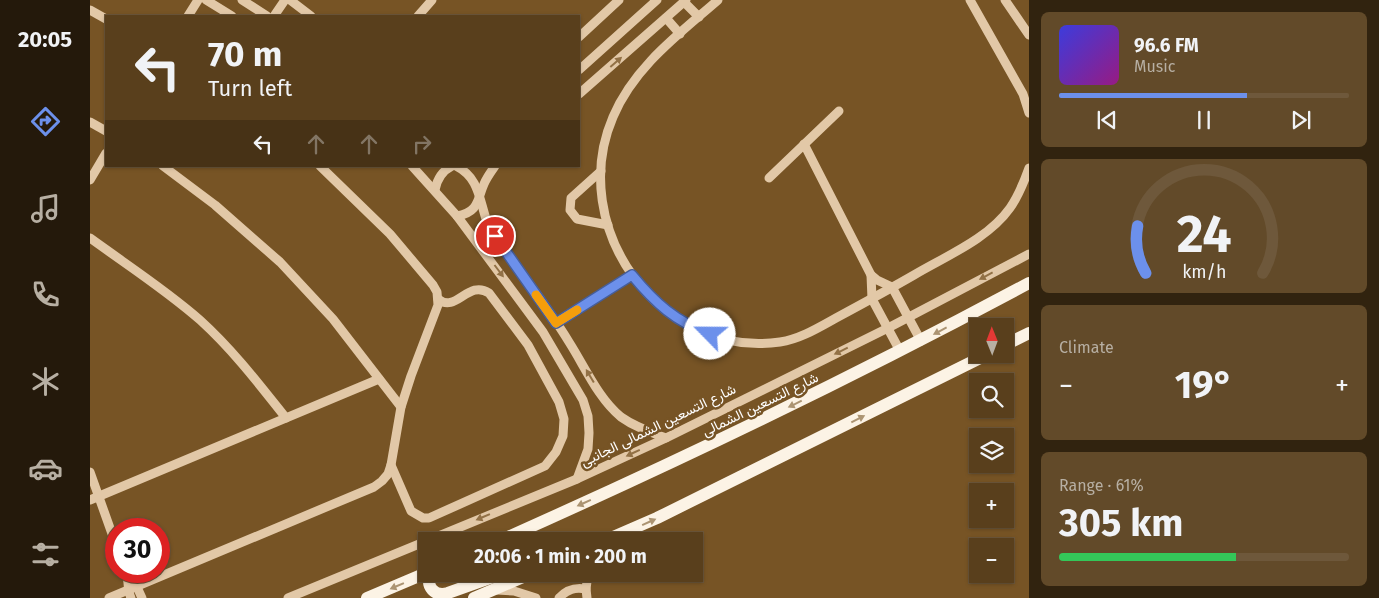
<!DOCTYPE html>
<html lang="en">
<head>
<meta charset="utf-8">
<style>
  :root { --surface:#593f1c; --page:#624a29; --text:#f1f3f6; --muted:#b7afa3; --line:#6e583b; --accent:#6c90eb }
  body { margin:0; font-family:"Fira Sans",Vazirmatn,sans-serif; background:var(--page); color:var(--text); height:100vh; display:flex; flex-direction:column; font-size:19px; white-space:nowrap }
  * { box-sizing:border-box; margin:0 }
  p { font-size:16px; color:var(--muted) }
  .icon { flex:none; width:28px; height:28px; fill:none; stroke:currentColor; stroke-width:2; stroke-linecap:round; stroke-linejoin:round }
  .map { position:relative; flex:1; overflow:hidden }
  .sheet { display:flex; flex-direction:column; gap:12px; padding:12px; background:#31230f; width:350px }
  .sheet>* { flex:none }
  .guide { position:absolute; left:15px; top:15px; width:475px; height:152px; border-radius:0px; box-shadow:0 1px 4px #0004,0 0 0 1px var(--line); background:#593f1c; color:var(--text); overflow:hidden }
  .needle { width:32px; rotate:359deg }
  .buttons { position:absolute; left:879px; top:318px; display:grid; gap:10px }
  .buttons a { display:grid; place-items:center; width:45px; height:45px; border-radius:0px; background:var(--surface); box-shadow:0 1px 4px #0004,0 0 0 1px var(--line); font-size:25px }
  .speed { position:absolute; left:15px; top:518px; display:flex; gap:10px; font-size:25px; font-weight:700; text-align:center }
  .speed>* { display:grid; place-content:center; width:65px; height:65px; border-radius:50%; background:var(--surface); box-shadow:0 1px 4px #0004,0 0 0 1px var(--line); line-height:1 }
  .speed .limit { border:8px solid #d22; background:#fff; color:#111 }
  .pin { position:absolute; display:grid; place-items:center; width:42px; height:42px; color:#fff; margin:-21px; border:2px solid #fff; border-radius:50%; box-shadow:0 1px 5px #0007 }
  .me { position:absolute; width:55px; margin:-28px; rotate:293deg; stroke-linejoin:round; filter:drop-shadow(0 0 4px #0008) }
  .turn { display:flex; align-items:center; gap:18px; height:105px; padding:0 20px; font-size:22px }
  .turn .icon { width:65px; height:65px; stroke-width:2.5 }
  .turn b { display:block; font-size:35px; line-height:42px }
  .lanes { display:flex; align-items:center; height:48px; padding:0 20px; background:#0003; justify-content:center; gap:25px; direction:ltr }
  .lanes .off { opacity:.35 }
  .big { font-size:38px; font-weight:700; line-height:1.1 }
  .sheet .widget { flex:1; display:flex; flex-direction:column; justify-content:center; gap:8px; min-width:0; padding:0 18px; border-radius:8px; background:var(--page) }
  .sheet .dial { align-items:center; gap:0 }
  .dial svg { height:130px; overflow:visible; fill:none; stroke:var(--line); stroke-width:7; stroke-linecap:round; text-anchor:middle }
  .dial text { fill:var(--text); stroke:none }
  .song { display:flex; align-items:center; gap:15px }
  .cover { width:60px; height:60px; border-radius:8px; background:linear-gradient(135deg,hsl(240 70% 55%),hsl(310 70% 35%)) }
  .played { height:5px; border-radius:2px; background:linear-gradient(90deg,var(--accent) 65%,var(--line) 65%) }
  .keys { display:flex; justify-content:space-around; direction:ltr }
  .heat { display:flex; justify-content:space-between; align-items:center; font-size:28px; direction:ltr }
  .charge { height:8px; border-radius:4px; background:linear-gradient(90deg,#34c759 61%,var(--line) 0) }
  .trip { position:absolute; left:328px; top:532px; width:285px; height:50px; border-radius:0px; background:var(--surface); box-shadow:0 1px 4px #0004,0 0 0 1px var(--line); font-weight:700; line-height:50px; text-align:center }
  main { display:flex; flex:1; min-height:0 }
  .menu { display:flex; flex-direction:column; width:90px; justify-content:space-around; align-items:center; background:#24190b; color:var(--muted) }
  .menu .icon { width:35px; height:35px }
  .menu .current { color:var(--accent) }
  .menu b { font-size:22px; color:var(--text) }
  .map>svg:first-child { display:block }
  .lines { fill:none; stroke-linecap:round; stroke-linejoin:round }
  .minor { stroke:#e2c8a7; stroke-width:9 }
  .major { stroke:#fcf3e5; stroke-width:12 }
  .oneway { fill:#927146 }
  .oneway2 { fill:#ac9472 }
  .route-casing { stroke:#465e99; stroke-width:12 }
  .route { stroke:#6c90eb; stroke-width:9 }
  .slow { stroke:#f59e0b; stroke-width:9 }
  .labels { text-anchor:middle; stroke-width:5; stroke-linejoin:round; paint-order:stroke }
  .street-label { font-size:14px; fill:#fff; stroke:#775425 }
</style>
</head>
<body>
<main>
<nav class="menu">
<b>20:05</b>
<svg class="icon current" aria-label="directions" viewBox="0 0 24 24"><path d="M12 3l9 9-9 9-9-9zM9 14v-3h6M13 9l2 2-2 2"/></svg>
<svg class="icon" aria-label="music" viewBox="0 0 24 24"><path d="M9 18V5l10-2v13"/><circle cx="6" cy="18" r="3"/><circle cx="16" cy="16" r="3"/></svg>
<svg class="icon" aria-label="phone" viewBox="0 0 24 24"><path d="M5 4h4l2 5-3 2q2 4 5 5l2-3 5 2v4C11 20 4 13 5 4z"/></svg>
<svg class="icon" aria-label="climate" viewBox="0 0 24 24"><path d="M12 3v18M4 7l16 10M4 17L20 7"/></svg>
<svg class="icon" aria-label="car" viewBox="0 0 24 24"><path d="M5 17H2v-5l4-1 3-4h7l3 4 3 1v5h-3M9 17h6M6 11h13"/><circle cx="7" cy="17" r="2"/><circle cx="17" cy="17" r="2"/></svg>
<svg class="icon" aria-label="filters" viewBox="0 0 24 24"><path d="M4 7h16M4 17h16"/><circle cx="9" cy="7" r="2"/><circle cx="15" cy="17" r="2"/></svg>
</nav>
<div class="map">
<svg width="939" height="598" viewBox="0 0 939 598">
  <rect width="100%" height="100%" fill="#775425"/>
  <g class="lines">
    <!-- minor -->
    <g class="minor">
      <path d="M 116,0 L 142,16"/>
      <path d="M 152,0 L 177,16"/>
      <path d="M 200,0 L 221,16"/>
      <path d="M 628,0 C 589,34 544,67 523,117 C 476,226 569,359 690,342 C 710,339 728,328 746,318 C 772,304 798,290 824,275 C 856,256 898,239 920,208 C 929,195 934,182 939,168"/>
      <path d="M 880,0 L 933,94 L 939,113"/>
      <path d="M 915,0 L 939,35"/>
      <path d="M 594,2 L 609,17"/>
      <path d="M 0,10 L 16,19"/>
      <path d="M 98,16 L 108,0"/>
      <path d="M 184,16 L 195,0"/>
      <path d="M 328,16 L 342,0"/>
      <path d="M 576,18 L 590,34"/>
      <path d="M 489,37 L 529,0"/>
      <path d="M 489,70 L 567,0"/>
      <path d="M 489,94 L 596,0"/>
      <path d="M 0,122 L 16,131"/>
      <path d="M 714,144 L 781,275 L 782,299 L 810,351"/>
      <path d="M 73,166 L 125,205 L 190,262 L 243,319 L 311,407"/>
      <path d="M 322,166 L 367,216 L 453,332 L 493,400 L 498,416 L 499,433 L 498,449 L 487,479"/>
      <path d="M 366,166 C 388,177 389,197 396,219 C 398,225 402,231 405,236 C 430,271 457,306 479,342 C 495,367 508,398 531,417 C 545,427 560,432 576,438"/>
      <path d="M 511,171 L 481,198 L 480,210 L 487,219 L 518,225"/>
      <path d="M 679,178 L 749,111"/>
      <path d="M 0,180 L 16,153"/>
      <path d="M 345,190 C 347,179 352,171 362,166"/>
      <path d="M 367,216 C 389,212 387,200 394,184 C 397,177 401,172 405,166"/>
      <path d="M 0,238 C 37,265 76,290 110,320 C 143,350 169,384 196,418"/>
      <path d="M 781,275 L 787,280 L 802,287 L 831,341"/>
      <path d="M 467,323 L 542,275"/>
      <path d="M 301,465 L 321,511 L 333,518 L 339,518 L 455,466 L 466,452 L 473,436 L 474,419 L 469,402 L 438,345 L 399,293 C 378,279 366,314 348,299"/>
      <path d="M 0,472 L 26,545"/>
      <path d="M 0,500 L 289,379"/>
      <path d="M 36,571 C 39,580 37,589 41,598"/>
      <path d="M 44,584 L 47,587 L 52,598"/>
      <path d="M 407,590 L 424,591 L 446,598"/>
      <path d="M 19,598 L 284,487 L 292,481 L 298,474 L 301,465 L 311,407 L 321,376 L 348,305 L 347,292 L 343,285 L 300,234 L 230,166"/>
      <path d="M 198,598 L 487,479 L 576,438 L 798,328 L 939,254"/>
      <path d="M 469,598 C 477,589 485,587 496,589"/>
      <path d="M 497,598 L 496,589 L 498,574"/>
    </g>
    <!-- major -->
    <g class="major">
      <path d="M 915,345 L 939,333"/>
      <path d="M 409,541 C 589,461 766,376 939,283"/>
      <path d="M 514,541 L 567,518 L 898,354"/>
      <path d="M 341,574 C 335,587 345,597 358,593 L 411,574"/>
      <path d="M 277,598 L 336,573"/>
      <path d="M 384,598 L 440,574"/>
    </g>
  </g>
  <!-- one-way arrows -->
  <defs><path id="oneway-solid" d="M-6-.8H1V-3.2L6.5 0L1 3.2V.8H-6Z" transform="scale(1.25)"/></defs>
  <g class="oneway">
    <use href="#oneway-solid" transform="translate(526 62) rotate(-41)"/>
    <use href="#oneway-solid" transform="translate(409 271) rotate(53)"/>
    <use href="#oneway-solid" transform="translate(896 276) rotate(152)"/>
    <use href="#oneway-solid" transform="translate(751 351) rotate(154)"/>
    <use href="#oneway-solid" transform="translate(500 376) rotate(-121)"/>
    <use href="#oneway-solid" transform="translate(543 453) rotate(155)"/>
    <use href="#oneway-solid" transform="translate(393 517) rotate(157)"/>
  </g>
  <g class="oneway2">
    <use href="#oneway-solid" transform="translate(850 331) rotate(152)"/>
    <use href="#oneway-solid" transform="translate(705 404) rotate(154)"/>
    <use href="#oneway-solid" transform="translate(768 419) rotate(-27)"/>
    <use href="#oneway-solid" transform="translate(494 503) rotate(156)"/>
    <use href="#oneway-solid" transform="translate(559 522) rotate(-24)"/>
    <use href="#oneway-solid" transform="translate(307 586) rotate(157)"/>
  </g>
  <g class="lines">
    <!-- route casing -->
    <g class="route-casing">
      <path id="route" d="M 405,236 L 466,323 L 542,275 C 565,303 586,322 620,334"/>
    </g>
    <!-- route -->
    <use href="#route" class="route"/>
    <!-- slow -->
    <path class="slow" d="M 446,295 L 466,323 L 487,310"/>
  </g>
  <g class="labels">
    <!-- street labels -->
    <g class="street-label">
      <text transform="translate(670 404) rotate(-26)" y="5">شارع التسعين الشمالى</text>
      <text transform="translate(568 425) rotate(-26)" y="5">شارع التسعين الشمالى الجانبى</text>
    </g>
  </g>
</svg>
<div class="buttons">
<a><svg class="needle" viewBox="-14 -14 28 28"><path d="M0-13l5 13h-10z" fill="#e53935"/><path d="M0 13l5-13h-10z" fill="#b7afa3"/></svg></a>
<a><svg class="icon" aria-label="search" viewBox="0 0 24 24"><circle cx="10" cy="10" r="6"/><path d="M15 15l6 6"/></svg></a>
<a><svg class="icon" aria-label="layers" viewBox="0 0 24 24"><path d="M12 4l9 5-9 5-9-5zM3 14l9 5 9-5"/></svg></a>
<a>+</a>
<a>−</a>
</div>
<div class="speed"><div class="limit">30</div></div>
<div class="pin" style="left:405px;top:236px;background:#d93025"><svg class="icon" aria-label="arrive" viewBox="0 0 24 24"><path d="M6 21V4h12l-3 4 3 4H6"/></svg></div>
<svg class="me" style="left:620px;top:334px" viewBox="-20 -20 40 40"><circle r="19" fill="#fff"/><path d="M0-13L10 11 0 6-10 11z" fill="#6c90eb"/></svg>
<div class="trip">20:06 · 1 min · 200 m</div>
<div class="guide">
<div class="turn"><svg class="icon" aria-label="left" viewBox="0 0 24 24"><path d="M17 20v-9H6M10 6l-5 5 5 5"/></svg><div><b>70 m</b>Turn left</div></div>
<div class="lanes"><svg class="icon" aria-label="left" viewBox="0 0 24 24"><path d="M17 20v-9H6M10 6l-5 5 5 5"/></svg><svg class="icon off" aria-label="ahead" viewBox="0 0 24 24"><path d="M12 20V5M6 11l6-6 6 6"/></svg><svg class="icon off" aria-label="ahead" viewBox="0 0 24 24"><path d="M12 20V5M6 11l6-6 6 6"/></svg><svg class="icon off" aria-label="right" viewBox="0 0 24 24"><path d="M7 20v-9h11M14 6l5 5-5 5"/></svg></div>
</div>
</div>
<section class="sheet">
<div class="widget">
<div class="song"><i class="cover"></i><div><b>96.6 FM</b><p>Music</p></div></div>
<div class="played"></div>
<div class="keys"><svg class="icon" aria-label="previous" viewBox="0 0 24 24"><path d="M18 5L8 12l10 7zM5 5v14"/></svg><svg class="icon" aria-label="pause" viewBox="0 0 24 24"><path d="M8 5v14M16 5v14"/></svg><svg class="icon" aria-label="next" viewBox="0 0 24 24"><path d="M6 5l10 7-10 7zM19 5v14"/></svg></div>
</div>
<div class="widget dial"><svg viewBox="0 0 100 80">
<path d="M14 69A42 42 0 1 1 86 69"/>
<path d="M14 69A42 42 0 0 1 9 40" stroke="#6c90eb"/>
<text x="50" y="56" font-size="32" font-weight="700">24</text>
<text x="50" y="72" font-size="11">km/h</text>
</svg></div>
<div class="widget"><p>Climate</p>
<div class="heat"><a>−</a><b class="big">19°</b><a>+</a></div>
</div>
<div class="widget"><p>Range · 61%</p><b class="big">305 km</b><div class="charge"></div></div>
</section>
</main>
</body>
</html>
